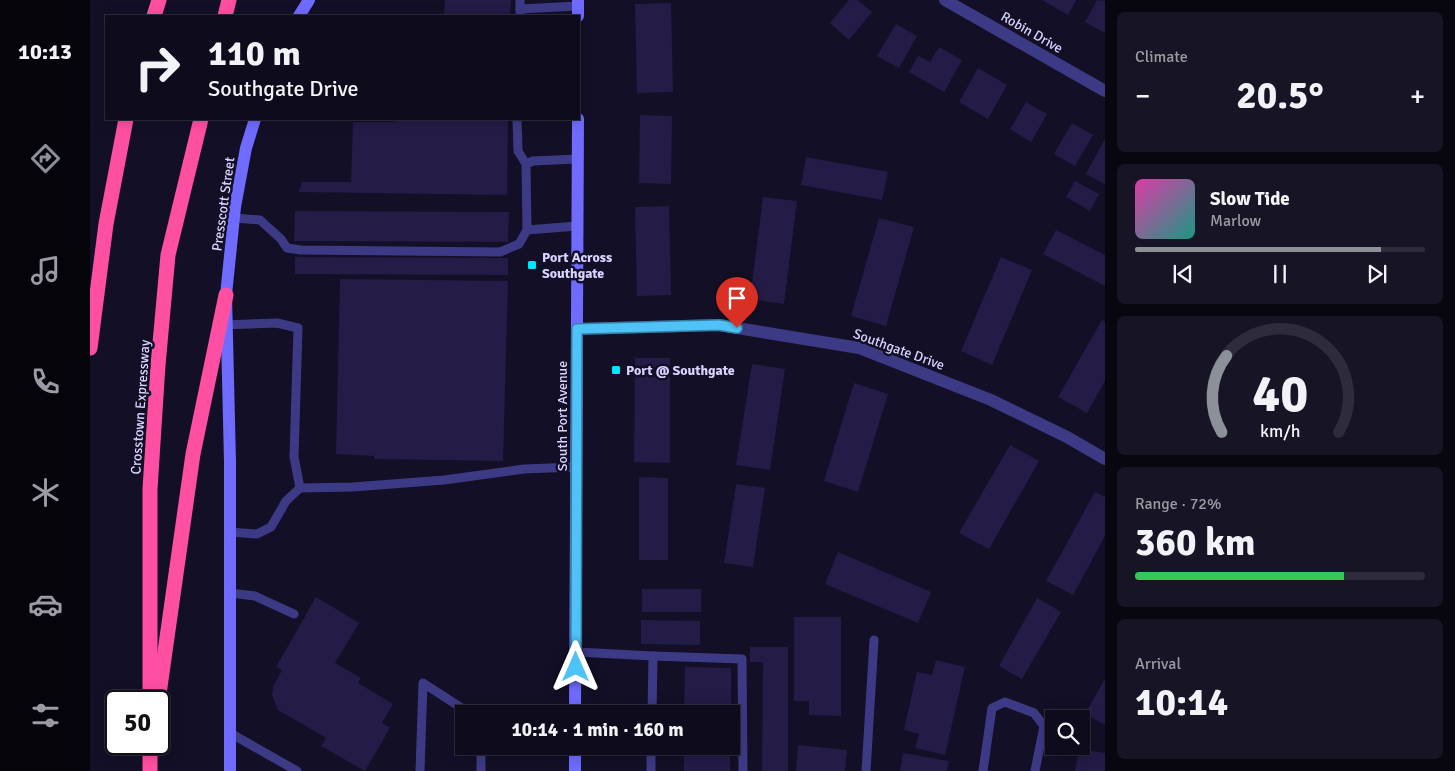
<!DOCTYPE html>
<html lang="en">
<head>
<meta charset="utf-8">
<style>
  :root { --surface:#0e0b1c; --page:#171425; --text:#f1f3f6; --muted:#9b9ba3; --line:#2e2b3b; --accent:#8c9099 }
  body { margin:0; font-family:Signika,sans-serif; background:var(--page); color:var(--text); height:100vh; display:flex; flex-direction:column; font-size:19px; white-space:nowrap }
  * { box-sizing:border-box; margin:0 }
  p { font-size:16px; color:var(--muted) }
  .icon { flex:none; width:28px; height:28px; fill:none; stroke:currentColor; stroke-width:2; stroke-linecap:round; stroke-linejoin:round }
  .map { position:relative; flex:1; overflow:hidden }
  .sheet { display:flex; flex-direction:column; gap:12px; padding:12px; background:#08060f; width:350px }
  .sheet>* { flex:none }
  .banner { position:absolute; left:15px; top:15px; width:475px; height:105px; border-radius:0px; box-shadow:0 2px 12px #0003,0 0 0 1px var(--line); background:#0e0b1c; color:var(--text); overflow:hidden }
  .fabs { position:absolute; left:955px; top:710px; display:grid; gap:10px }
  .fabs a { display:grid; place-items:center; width:45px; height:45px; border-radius:0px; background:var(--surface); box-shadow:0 2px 12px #0003,0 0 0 1px var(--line); font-size:25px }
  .speed { position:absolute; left:15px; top:690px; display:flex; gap:10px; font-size:25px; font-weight:700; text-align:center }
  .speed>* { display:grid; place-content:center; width:65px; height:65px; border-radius:50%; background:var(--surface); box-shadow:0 2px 12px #0003,0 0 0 1px var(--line); line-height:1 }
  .speed .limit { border:2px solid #111; border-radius:8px; background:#fff; color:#111 }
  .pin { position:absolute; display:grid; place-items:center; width:42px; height:42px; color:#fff; margin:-51px -21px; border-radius:50% 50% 50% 0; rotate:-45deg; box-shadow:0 0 5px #0007 }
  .pin .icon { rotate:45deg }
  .me { position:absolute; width:55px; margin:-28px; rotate:0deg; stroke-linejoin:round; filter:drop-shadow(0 0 4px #0008) }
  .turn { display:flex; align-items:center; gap:18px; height:105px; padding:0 20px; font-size:22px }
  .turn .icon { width:65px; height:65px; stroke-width:2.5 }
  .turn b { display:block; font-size:35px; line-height:42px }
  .big { font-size:38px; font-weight:800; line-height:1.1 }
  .sheet .widget { flex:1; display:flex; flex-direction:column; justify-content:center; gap:8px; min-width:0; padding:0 18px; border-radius:8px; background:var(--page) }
  .sheet .dial { align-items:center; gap:0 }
  .dial svg { height:130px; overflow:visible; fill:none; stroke:var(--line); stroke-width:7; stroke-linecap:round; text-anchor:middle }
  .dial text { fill:var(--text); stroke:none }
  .song { display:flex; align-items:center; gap:15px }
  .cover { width:60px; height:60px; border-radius:8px; background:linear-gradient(135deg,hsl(320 70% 55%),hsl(170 70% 35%)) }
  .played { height:5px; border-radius:2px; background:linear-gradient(90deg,var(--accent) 85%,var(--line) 85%) }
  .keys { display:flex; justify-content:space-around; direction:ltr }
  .heat { display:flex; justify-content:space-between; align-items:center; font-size:28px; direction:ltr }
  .charge { height:8px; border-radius:4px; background:linear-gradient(90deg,#34c759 72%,var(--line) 0) }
  .trip { position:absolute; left:365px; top:705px; width:285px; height:50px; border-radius:0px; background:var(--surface); box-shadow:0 2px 12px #0003,0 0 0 1px var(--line); font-weight:800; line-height:50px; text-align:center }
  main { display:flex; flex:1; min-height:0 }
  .menu { display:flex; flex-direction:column; width:90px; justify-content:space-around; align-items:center; background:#06040b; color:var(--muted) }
  .menu .icon { width:35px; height:35px }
  .menu .active { color:var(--accent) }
  .menu b { font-size:22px; color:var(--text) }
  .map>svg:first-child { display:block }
  .building { fill:#241b47 }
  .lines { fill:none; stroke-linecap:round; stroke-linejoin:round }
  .lane { stroke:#3d3a85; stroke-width:9 }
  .street { stroke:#3d3a85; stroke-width:12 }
  .secondary { stroke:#6f6bff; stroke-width:12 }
  .highway { stroke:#ff4fa3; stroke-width:15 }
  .route-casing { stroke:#337fa1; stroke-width:12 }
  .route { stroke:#4fc3f7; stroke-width:9 }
  .poi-dot { fill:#00e5ff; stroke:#130f26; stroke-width:2 }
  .labels { text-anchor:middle; stroke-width:5; stroke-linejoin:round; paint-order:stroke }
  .street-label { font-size:14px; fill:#d9d4ff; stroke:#130f26 }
  .poi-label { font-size:14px; font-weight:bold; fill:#d9d4ff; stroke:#130f26; text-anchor:start }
</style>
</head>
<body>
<main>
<nav class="menu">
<b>10:13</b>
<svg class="icon active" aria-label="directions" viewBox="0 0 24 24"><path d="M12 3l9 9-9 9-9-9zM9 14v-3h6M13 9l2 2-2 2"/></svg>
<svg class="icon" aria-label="music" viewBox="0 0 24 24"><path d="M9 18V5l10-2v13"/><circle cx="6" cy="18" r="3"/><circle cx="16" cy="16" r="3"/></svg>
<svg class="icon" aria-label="phone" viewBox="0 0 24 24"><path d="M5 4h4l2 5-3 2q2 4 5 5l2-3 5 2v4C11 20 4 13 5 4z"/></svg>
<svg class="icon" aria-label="climate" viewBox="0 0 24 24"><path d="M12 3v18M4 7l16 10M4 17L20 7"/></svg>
<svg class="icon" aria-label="car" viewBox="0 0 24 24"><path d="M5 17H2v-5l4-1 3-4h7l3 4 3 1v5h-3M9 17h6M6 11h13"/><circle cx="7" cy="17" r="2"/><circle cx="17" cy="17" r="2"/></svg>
<svg class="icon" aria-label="filters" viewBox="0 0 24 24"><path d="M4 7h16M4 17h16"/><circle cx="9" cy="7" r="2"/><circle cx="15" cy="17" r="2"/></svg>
</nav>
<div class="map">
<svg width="1015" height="771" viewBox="0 0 1015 771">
  <rect width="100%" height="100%" fill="#130f26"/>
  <!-- building -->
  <g class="building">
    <path d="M 355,0 L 421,0 L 420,16 L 354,16 Z"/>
    <path d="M 759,0 L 767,0 L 782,12 L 759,40 L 740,23 Z"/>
    <path d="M 952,0 L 986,0 L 978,15 Z"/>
    <path d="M 1007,0 L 1015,1 L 1015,33 L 995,22 Z"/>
    <path d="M 581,3 L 583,92 L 547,93 L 545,4 Z"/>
    <path d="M 806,24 L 827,36 L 809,68 L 787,56 Z"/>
    <path d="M 849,47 L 872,60 L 854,92 L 819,72 L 828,56 L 840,62 Z"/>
    <path d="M 888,68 L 917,85 L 898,119 L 869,102 Z"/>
    <path d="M 936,102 L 957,114 L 941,142 L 920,129 Z"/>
    <path d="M 550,115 L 582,116 L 581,184 L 549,183 Z"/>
    <path d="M 305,119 L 418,119 L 417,195 L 209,192 L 212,182 L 261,182 L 263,122 L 305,122 Z"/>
    <path d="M 982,123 L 1003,135 L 985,166 L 964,154 Z"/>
    <path d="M 1015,139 L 1015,184 L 996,174 Z"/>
    <path d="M 716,157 L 798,172 L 792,200 L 711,185 Z"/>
    <path d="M 985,181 L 1009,194 L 1000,211 L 976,197 Z"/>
    <path d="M 673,197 L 707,201 L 694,304 L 660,299 Z"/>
    <path d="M 579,206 L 581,295 L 547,296 L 545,207 Z"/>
    <path d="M 205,211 L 419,212 L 418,242 L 204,241 Z"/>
    <path d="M 789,218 L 824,227 L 796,326 L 761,316 Z"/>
    <path d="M 966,230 L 1015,255 L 1015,286 L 953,254 Z"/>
    <path d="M 205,257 L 418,258 L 418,275 L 205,274 Z"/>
    <path d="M 911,257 L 942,270 L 902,365 L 871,351 Z"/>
    <path d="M 250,279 L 418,281 L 413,461 L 284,459 L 284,456 L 246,454 Z"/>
    <path d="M 1012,320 L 1015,322 L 1015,381 L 997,413 L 968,397 Z"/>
    <path d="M 545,358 L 580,358 L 580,463 L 544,462 Z"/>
    <path d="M 662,364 L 695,369 L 680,470 L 646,465 Z"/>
    <path d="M 764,383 L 798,394 L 768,492 L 734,481 Z"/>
    <path d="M 920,445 L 949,461 L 899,549 L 869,533 Z"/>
    <path d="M 549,477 L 578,478 L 578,560 L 549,560 Z"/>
    <path d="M 646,484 L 675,488 L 663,567 L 634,563 Z"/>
    <path d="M 1005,492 L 1015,497 L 1015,536 L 983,595 L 956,581 Z"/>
    <path d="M 748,552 L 841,592 L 828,623 L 735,584 Z"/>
    <rect x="552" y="589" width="59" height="23"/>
    <path d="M 226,597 L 269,623 L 245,663 L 271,678 L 268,683 L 303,704 L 292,723 L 300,728 L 275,771 L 231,746 L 236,738 L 188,710 L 182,695 L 183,687 L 192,670 L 186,667 Z"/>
    <path d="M 947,598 L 971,612 L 932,679 L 909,666 Z"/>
    <path d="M 704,617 L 751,617 L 751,716 L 719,715 L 719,701 L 704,701 Z"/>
    <path d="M 551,620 L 610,621 L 610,645 L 551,644 Z"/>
    <path d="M 660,647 L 698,647 L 698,771 L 672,771 L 673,662 L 660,662 Z"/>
    <path d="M 846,660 L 875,667 L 855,755 L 825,748 L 829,734 L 814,730 L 827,672 L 842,675 Z"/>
    <path d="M 595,667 L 641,668 L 641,714 L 594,714 Z"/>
    <path d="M 1015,679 L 1015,725 L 995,714 Z"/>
    <path d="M 708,745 L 757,750 L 755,771 L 706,771 Z"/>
    <rect x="594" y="746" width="46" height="25"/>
    <path d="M 989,749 L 1015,753 L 1015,771 L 985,771 Z"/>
    <path d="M 813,753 L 859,761 L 857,771 L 810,771 Z"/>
  </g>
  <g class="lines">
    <!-- lane -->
    <g class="lane">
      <path d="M 430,9 L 488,6"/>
      <path d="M 430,16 L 430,0"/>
      <path d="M 427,119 L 428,151 L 436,164"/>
      <path d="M 144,218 L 170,220 L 191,239 L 197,248 L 211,250 L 410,252 L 429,244 L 437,230 L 487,226"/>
      <path d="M 437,230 L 436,164 L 443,161 L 487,159"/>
      <path d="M 131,325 L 187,323 L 208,328 L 204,457 L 210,488"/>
      <path d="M 140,532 L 167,534 L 181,527 L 196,501 L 210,488 L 263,487 L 354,480 L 434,469 L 486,467"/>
      <path d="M 140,593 L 165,596 L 204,614"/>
      <path d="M 486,652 L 563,656 L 562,714"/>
      <path d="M 563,656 L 652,659 L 653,771"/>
      <path d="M 140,733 L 207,771"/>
      <path d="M 391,746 L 391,771"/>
      <path d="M 391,748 L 485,749"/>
      <path d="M 330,771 L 333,683 L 381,714"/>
      <path d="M 561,771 L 561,746"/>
      <path d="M 776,771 L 784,640"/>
      <path d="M 893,771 L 902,708 L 915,702 L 944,713 L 954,726 L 945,771"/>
    </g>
    <!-- street -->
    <g class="street">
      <path d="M 855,0 L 1015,91"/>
      <path d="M 487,329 L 629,325 L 769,348 L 901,400 L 977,437 L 1015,459"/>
    </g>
    <!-- secondary -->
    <g class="secondary">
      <path d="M 209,16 L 219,0"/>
      <path d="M 488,16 L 488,0"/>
      <path d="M 485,714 L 488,119"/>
      <path d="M 140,771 L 140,462 L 136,295 L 145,207 L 156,148 L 165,119"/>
      <path d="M 485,771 L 485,746"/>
    </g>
    <!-- highway -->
    <g class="highway">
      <path d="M 64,16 L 69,0"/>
      <path d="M 135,16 L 139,0"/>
      <path d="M 0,348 L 16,224 L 36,119"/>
      <path d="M 60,701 L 60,489 L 68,365 L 78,255 L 111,119"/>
      <path d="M 68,701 L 103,454 L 136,295"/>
      <path d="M 60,744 L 60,771"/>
    </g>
  </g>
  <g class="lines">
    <!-- route casing -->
    <g class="route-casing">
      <path id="route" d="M 486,667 L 487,329 L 629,325 L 647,328"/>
    </g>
    <!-- route -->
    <use href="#route" class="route"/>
  </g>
  <!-- markers -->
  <g class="poi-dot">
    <rect x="437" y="260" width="10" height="10" rx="2.5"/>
    <rect x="521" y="365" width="10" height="10" rx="2.5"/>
  </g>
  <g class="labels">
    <!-- street labels -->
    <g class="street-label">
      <text transform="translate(942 32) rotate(30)" y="5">Robin Drive</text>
      <text transform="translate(133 204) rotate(-82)" y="5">Presscott Street</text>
      <text transform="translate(809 349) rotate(20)" y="5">Southgate Drive</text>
      <text transform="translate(50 407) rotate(-86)" y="5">Crosstown Expressway</text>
      <text transform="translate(472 416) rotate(-90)" y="5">South Port Avenue</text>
    </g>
    <!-- poi labels -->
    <g class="poi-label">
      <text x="452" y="262">Port Across<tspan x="452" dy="16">Southgate</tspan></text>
      <text x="536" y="375">Port @ Southgate</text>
    </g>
  </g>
</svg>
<div class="fabs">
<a><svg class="icon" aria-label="search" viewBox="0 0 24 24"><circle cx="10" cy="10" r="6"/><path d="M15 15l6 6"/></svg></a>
</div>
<div class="speed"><div class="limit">50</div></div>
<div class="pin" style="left:647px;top:328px;background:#d93025"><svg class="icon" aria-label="arrive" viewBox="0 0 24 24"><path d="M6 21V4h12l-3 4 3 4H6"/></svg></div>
<svg class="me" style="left:486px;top:667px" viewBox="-20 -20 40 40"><path d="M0-17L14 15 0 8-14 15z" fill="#4fc3f7" stroke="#fff" stroke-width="4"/></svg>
<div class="trip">10:14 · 1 min · 160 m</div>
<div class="banner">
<div class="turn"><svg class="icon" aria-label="right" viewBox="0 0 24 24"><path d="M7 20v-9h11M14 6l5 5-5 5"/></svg><div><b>110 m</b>Southgate Drive</div></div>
</div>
</div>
<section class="sheet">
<div class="widget"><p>Climate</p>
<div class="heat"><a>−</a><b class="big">20.5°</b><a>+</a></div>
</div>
<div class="widget">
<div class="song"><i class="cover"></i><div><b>Slow Tide</b><p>Marlow</p></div></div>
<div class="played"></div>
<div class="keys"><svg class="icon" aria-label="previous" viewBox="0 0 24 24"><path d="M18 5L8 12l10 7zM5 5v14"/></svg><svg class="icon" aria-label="pause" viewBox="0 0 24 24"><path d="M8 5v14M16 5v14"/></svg><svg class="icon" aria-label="next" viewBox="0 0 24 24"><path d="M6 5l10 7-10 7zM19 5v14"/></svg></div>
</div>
<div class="widget dial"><svg viewBox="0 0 100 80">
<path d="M14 69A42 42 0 1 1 86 69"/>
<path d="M14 69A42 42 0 0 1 17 22" stroke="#8c9099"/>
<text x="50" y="56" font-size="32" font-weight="700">40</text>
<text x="50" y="72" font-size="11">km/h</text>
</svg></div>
<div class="widget"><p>Range · 72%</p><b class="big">360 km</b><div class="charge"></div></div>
<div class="widget"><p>Arrival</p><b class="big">10:14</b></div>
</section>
</main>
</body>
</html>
